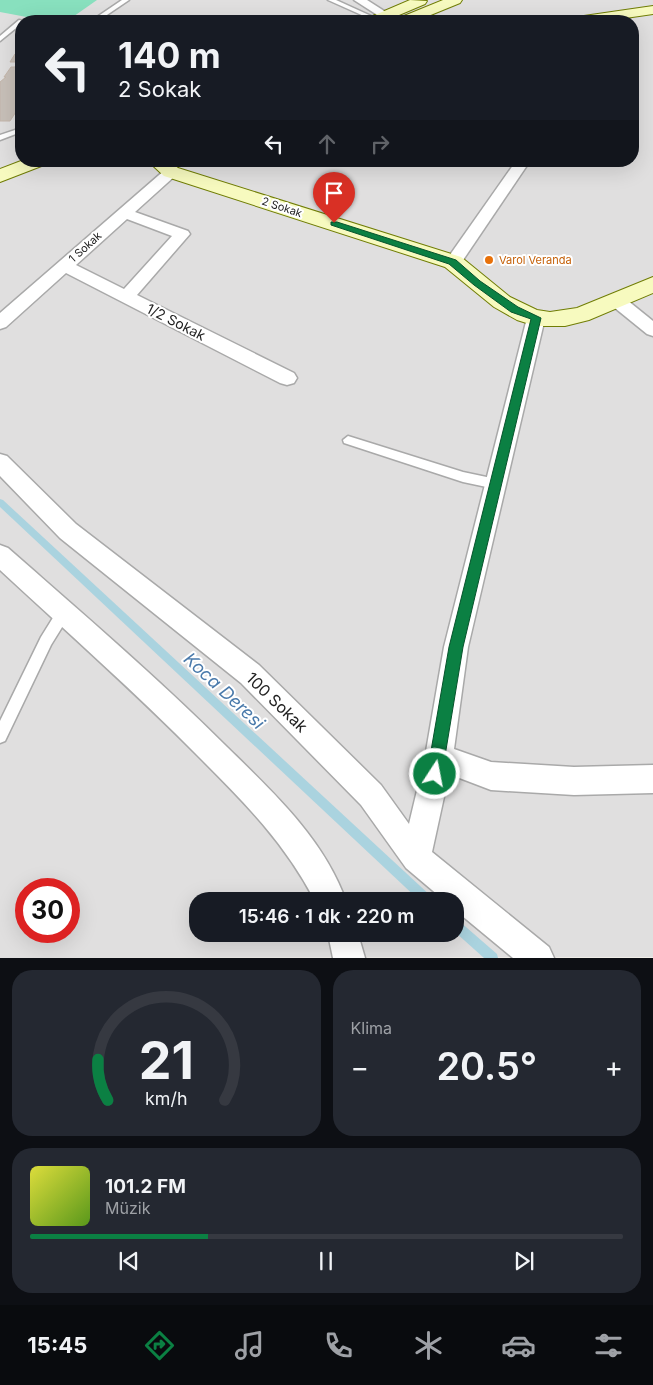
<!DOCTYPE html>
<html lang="tr">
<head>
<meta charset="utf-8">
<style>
  :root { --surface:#171b24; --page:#242831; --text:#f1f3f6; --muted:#9ea1a6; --line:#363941; --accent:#0b8043 }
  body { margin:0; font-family:Inter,sans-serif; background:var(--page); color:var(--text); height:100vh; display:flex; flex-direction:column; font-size:19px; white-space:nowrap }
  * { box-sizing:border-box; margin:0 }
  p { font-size:16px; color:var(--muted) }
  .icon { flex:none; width:28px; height:28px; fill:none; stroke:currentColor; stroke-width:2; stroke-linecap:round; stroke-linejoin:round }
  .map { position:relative; height:958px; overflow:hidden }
  .drawer { display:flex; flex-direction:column; gap:12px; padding:12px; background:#0d0f14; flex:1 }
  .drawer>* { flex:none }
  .top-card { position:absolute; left:15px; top:15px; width:624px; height:152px; border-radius:20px; box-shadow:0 5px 20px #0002; background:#171b24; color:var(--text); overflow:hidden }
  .speed { position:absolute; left:15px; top:878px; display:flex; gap:10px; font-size:25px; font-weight:700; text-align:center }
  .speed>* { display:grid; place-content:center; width:65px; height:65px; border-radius:50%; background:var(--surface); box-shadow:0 5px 20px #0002; line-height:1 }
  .speed .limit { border:8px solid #d22; background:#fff; color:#111 }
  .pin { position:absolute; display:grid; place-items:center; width:42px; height:42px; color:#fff; margin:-51px -21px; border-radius:50% 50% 50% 0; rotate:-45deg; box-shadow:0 0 5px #0007 }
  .pin .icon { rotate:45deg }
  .me { position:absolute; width:55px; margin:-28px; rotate:11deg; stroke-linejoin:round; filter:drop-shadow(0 0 4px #0008) }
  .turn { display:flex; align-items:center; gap:18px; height:105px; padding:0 20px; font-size:22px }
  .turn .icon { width:65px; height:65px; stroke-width:2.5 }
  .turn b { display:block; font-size:35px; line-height:42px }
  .lanes { display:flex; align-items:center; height:48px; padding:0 20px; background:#0003; justify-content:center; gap:25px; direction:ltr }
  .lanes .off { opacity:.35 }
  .big { font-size:38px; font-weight:600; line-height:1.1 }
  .drawer .tile { flex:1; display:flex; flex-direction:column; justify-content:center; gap:8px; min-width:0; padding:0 18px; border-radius:20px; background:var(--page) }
  .drawer .dial { align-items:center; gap:0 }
  .dial svg { height:130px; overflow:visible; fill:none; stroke:var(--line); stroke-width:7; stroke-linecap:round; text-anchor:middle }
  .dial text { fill:var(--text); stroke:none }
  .song { display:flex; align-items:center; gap:15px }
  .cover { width:60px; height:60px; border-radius:8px; background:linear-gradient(135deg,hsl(60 70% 55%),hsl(90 70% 35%)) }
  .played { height:5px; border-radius:2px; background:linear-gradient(90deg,var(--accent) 30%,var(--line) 30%) }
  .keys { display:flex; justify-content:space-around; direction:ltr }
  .heat { display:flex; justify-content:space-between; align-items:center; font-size:28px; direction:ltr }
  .drawer .tiles { flex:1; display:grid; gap:12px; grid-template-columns:1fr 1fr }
  .tile:last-child { grid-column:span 2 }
  .trip { position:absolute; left:189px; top:892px; width:275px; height:50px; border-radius:20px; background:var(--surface); box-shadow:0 5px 20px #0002; font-weight:600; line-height:50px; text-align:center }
  .tabs { display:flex; height:80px; justify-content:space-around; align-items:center; background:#090b0e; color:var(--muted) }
  .tabs .icon { width:35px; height:35px }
  .tabs .current { color:var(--accent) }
  .tabs b { font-size:22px; color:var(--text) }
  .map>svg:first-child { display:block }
  .residential { fill:#e0dfdf; fill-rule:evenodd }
  .pitch { fill:#88e0be }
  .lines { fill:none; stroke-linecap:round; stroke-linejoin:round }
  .stream { fill:#aad3df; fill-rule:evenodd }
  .building { fill:#c7bfb8; stroke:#c4b6ab }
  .lane-casing { stroke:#a9a9a9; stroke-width:3 }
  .street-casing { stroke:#a9a9a9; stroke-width:3 }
  .secondary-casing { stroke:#707d05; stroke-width:2 }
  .lane { fill:#fff; fill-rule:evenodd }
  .street { fill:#fff; fill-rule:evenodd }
  .secondary { fill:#f7fabf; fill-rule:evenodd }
  .route { fill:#0b8043; stroke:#07532c }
  .food-dot { fill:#e8710a; stroke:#fff; stroke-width:2 }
  .labels { text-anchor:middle; stroke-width:4; stroke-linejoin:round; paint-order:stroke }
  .far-street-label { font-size:11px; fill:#222; stroke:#fff }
  .far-food-label { font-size:11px; fill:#c56008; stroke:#fff; text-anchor:start }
  .street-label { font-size:14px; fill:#222; stroke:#fff }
  .near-street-label { font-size:16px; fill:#222; stroke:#fff }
  .near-water-label { font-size:18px; font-style:italic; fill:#4a7aab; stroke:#fff }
</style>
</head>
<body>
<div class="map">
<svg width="653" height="958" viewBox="0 0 653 958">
  <rect width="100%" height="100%" fill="#f2efe9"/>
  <!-- residential -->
  <path class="residential" d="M 0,0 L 653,0 L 653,957 L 0,958 ZM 21,21 L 632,21 L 632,161 L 21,161 ZM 26,889 L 69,889 L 69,931 L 26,931 ZM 198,901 L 455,901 L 455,934 L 198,934 Z"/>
  <!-- pitch -->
  <path class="pitch" d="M 0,0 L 97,0 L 67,21 L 48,21 L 0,12 Z"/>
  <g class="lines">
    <!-- stream -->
    <g class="stream">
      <path d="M 0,499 L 3,500 L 432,897 L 433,901 L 420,901 L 0,507 Z"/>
      <path d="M 455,920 L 459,921 L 497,954 L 498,958 L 484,958 L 455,932 Z"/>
    </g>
  </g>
  <!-- building -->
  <path class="building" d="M 21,53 L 21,104 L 10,121 L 0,121 L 0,82 L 6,77 L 4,77 L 11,67 L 15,67 L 18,62 L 10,62 L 15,54 Z"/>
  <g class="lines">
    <!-- lane casing -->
    <g class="lane-casing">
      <g id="lane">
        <path d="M 122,0 L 129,0 L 98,21 L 91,21 Z"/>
        <path d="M 328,0 L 336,0 L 380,20 L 375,21 Z"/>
        <path d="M 19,20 L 24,21 L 21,21 L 21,24 L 0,41 L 0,36 Z"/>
        <path d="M 21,128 L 21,132 L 0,140 L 0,135 Z"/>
        <path d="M 348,436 L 463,472 L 496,479 L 500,481 L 502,484 L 500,487 L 496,489 L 463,482 L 344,443 L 343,440 Z"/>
        <path d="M 64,606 L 69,608 L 70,612 L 69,616 L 51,645 L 5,741 L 0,743 L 0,721 L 41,637 L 59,608 Z"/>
      </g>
    </g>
    <!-- street casing -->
    <g class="street-casing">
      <g id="street">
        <path d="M 354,0 L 367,0 L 392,16 L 386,19 L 382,18 Z"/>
        <path d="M 516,161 L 530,161 L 459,266 L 453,267 L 447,266 L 445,262 Z"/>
        <path d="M 171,168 L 176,169 L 178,172 L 176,175 L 135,212 L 188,231 L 190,234 L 137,295 L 294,373 L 297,378 L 294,383 L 287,385 L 280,383 L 66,273 L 6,327 L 0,329 L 0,313 L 166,169 ZM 127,219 L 172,236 L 124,289 L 76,265 Z"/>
        <path d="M 616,294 L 622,296 L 653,321 L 653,336 L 647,334 L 610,304 L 607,300 L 610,296 Z"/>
        <path d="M 536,312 L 542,314 L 545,318 L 468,647 L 454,749 L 491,762 L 574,767 L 653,765 L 653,793 L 574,795 L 491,790 L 449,774 L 432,852 L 549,947 L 554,958 L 513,958 L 455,910 L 455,901 L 445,901 L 406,868 L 361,805 L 241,683 L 60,538 L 0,476 L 0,454 L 7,456 L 76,524 L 259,665 L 381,785 L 409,824 L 425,757 L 444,647 L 527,318 L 530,314 Z"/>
        <path d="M 0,545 L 8,548 C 82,613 157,677 227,747 C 273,792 324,839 346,901 L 315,901 C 285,843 245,803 199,757 C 135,692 67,632 0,570 Z"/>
        <path d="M 328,934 L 358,934 L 365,958 L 333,958 Z"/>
      </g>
    </g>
    <!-- secondary casing -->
    <g class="secondary-casing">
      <g id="secondary">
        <path d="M 410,0 L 427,1 L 425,4 L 385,21 L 366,21 L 368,18 Z"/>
        <path d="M 443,0 L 462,0 L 460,3 L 416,21 L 397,21 L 399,18 Z"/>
        <path d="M 653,6 L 653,14 L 605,21 L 570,21 L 572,18 L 577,17 Z"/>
        <path d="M 21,161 L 46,161 L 44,165 L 0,182 L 0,169 Z"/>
        <path d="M 148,161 L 169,161 L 178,168 L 461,257 L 510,297 L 537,310 L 550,312 L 577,308 L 653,277 L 653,293 L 589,320 L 565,326 L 536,326 L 517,320 L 494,307 L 445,267 L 164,176 Z"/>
      </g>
    </g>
    <!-- lane -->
    <use href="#lane" class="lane"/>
    <!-- street -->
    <use href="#street" class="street"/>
    <!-- secondary -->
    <use href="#secondary" class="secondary"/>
  </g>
  <!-- route -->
  <path class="route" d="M 331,222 L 337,222 L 456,260 L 480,281 L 518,307 L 541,318 L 463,647 L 442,774 L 440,779 L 435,781 L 430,779 L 427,774 L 449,647 L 531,319 L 511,312 L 474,285 L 449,264 L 331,225 Z"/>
  <!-- markers -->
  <circle class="food-dot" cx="489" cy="260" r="5"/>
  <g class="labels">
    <!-- far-street labels -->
    <g class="far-street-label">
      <text transform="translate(282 207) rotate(18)" y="4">2 Sokak</text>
      <text transform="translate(85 247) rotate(-42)" y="4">1 Sokak</text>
    </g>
    <!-- far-food labels -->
    <g class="far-food-label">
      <text x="499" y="264">Varol Veranda</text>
    </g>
    <!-- street labels -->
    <g class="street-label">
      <text transform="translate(176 322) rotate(27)" y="5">1/2 Sokak</text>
    </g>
    <!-- near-street labels -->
    <g class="near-street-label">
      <text transform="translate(277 702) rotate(44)" y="6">100 Sokak</text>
    </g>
    <!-- near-water labels -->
    <g class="near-water-label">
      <text transform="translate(224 691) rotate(43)" y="6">Koca Deresi</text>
    </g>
  </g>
</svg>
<div class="speed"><div class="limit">30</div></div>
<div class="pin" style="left:334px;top:223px;background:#d93025"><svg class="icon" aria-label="arrive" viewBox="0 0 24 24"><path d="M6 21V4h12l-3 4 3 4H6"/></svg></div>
<svg class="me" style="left:435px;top:774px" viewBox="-20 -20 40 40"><circle r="17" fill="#0b8043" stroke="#fff" stroke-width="3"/><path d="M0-11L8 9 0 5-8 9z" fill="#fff"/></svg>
<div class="trip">15:46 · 1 dk · 220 m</div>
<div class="top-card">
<div class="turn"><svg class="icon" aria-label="left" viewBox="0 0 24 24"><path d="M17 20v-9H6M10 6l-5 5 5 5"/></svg><div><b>140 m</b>2 Sokak</div></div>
<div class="lanes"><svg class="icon" aria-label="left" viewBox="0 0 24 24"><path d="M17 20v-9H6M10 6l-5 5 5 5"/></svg><svg class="icon off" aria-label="ahead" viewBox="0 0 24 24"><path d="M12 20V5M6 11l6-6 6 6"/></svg><svg class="icon off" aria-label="right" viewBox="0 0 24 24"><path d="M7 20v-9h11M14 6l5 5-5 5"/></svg></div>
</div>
</div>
<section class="drawer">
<div class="tiles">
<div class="tile dial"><svg viewBox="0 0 100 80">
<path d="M14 69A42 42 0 1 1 86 69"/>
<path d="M14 69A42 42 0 0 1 8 44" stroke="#0b8043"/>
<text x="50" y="56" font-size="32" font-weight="700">21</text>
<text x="50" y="72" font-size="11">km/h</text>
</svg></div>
<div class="tile"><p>Klima</p>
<div class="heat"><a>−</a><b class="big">20.5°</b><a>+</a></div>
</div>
<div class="tile">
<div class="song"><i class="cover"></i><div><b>101.2 FM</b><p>Müzik</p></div></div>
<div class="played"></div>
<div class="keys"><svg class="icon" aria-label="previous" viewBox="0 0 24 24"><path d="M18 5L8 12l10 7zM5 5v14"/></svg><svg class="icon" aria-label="pause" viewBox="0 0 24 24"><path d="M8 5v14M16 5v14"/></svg><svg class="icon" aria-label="next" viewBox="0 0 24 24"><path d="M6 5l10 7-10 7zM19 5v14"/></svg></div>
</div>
</div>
</section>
<nav class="tabs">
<b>15:45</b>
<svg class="icon current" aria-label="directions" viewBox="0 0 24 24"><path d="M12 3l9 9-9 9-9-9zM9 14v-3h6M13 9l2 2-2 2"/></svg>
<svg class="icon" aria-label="music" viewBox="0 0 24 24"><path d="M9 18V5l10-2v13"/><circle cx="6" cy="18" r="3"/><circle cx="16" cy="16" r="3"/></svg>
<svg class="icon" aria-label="phone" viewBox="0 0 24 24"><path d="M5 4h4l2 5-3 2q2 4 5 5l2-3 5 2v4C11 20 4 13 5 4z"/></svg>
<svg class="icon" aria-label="climate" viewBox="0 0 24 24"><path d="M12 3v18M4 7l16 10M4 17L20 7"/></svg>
<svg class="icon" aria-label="car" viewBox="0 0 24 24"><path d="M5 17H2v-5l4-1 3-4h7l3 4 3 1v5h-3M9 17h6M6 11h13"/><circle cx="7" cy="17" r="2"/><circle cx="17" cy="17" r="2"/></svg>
<svg class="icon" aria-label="filters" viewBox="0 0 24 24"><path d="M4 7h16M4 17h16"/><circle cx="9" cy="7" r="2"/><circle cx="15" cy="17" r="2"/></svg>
</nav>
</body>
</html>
